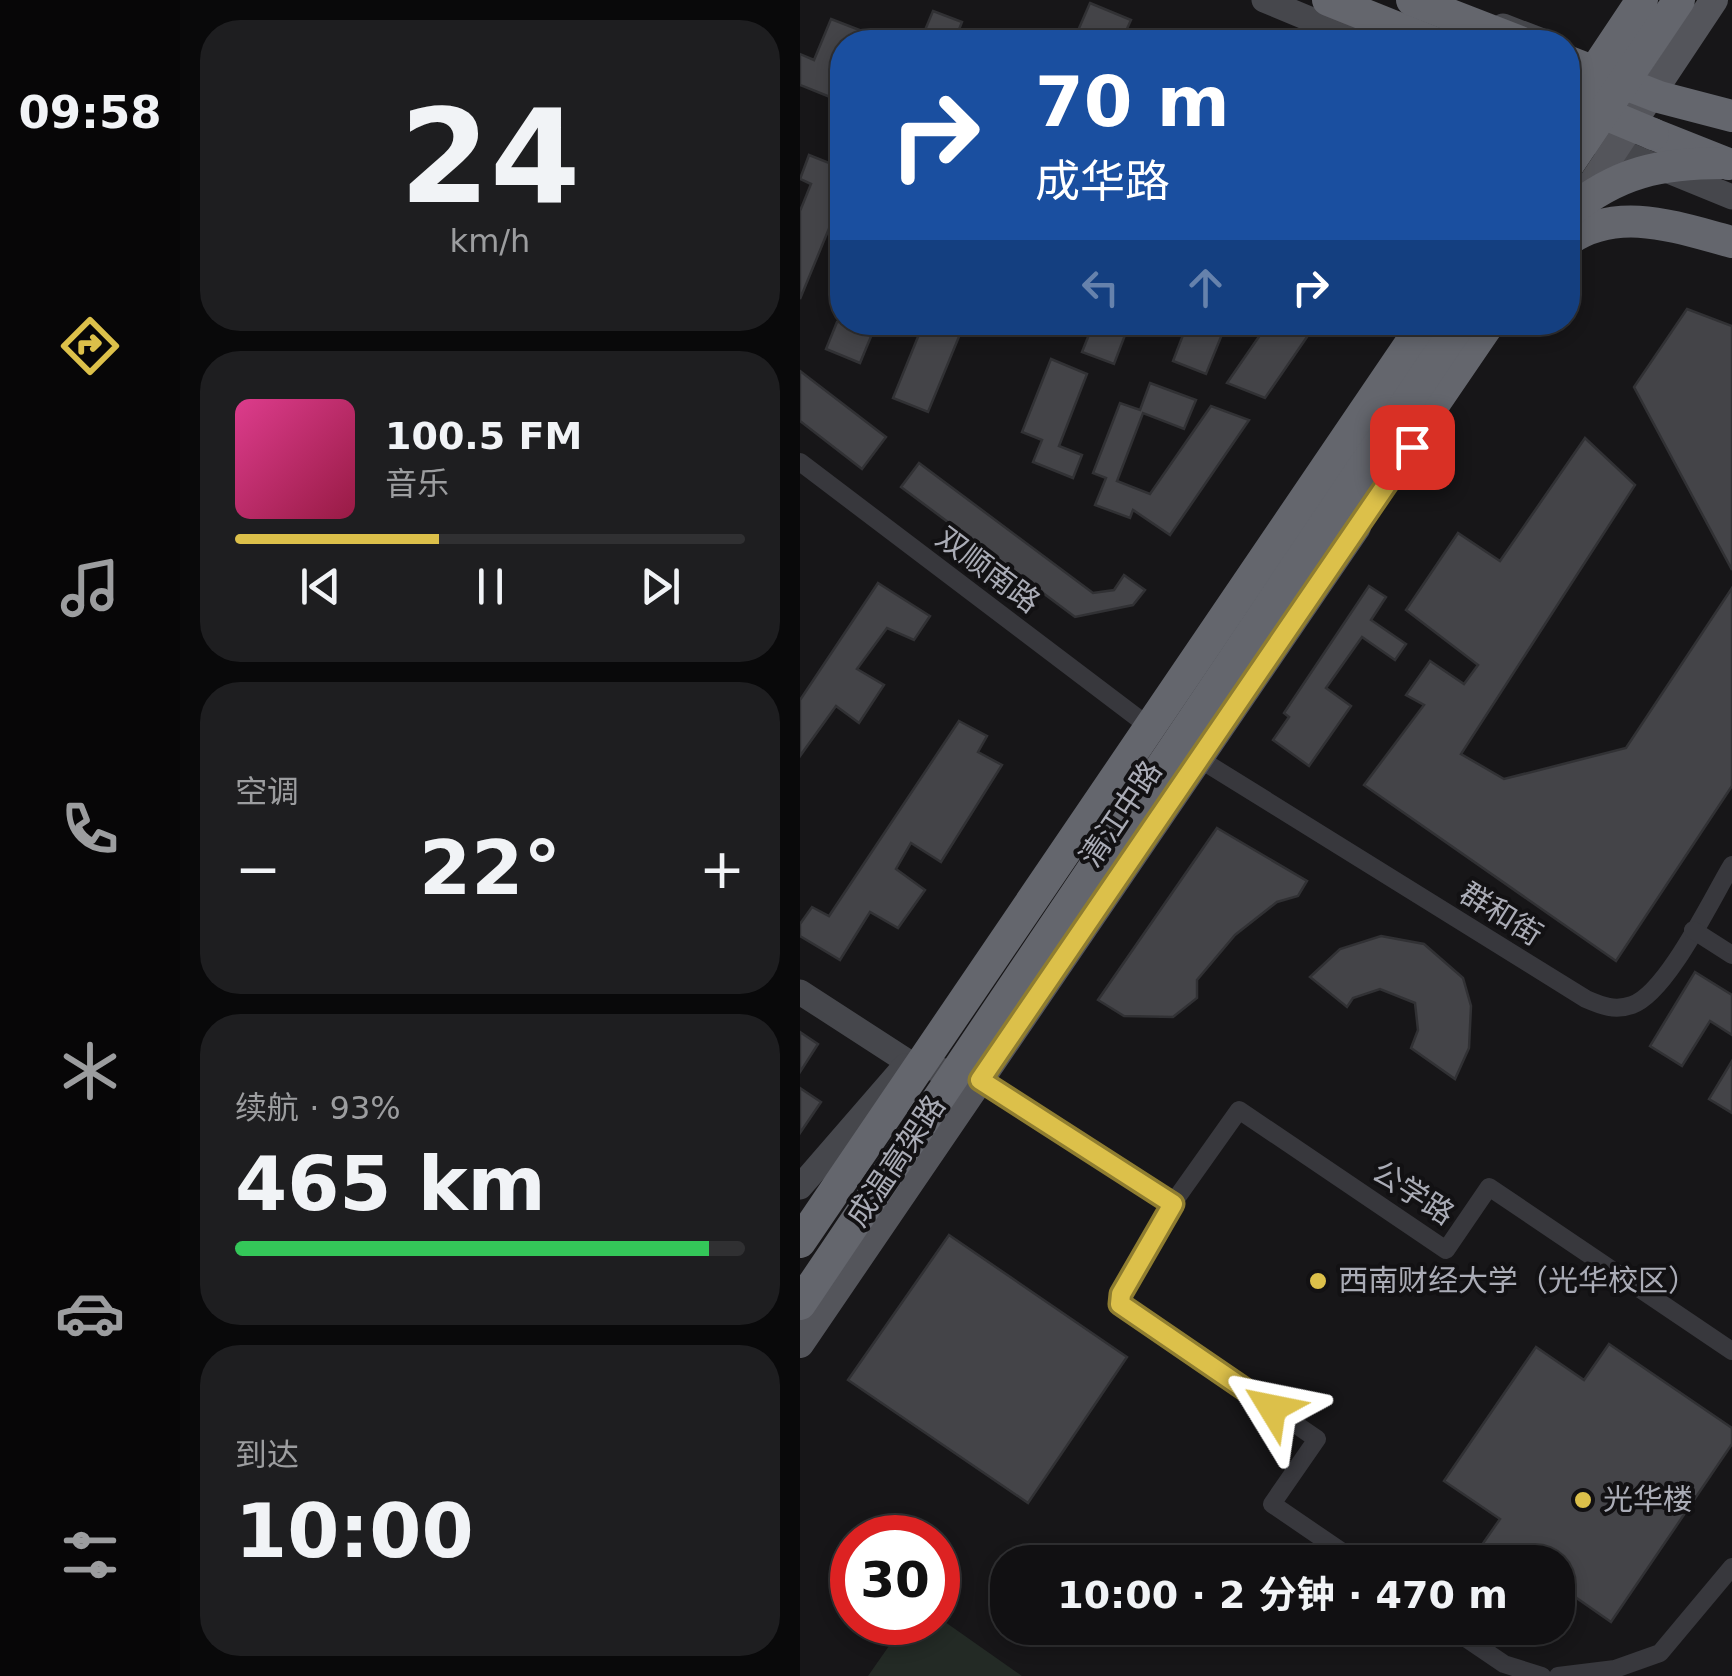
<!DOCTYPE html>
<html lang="zh">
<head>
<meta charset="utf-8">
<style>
  :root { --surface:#111012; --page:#1e1e20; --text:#f1f3f6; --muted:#9c9d9f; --line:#303032; --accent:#dcc04a }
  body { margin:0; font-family:"DejaVu Sans","Noto Sans SC",sans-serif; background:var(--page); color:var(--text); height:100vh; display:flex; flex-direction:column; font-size:38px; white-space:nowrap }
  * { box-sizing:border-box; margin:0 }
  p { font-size:32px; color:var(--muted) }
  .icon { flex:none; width:55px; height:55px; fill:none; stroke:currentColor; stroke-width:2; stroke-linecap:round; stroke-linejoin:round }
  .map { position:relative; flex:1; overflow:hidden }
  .side { display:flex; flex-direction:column; gap:20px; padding:20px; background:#09090a; width:620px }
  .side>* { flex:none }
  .banner { position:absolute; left:30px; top:30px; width:750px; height:305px; border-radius:40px; box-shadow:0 5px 15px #0003,0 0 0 2px var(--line); background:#1a4fa0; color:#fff; overflow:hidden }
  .speed { position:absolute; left:30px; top:1515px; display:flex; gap:20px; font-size:50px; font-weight:700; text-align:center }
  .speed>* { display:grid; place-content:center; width:130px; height:130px; border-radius:50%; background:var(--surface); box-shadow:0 5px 15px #0003,0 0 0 2px var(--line); line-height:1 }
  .speed .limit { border:15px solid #d22; background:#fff; color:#111 }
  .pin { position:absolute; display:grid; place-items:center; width:85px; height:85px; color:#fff; margin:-42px; border-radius:20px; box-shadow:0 5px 15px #0006 }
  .me { position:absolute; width:110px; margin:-55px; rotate:305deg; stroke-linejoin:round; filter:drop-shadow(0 0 8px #0008) }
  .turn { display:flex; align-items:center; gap:35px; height:210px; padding:0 40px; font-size:45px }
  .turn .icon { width:130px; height:130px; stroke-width:2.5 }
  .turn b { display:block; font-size:70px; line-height:85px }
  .lanes { display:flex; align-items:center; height:95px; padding:0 40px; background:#0003; justify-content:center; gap:50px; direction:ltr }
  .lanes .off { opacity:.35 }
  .big { font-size:75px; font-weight:700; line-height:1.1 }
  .side .widget { flex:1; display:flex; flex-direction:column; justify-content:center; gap:15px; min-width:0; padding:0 35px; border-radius:40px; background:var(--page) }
  .side .dial { align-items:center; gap:0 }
  .dial b { font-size:130px; line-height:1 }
  .song { display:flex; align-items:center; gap:30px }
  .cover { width:120px; height:120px; border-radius:15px; background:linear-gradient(135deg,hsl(330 70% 55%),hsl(340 70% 35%)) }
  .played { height:10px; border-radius:5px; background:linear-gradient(90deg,var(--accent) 40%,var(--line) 40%) }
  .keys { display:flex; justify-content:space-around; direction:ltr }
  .heat { display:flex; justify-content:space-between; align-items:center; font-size:55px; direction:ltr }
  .charge { height:15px; border-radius:8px; background:linear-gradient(90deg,#34c759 93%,var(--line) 0) }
  .trip { position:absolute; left:190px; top:1545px; width:585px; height:100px; border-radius:40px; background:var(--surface); box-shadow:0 5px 15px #0003,0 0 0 2px var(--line); font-weight:700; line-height:100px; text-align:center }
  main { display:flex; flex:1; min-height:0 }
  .dock { display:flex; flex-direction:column; width:180px; justify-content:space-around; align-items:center; background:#070607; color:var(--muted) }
  .dock .icon { width:70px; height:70px }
  .dock .on { color:var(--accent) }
  .dock b { font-size:45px; color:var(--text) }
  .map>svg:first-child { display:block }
  .green { fill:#232a25 }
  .building { fill:#444448; stroke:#313134; stroke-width:2.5 }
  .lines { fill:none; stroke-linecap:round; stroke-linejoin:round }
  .street { stroke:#38383d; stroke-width:18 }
  .secondary { stroke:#46474c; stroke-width:25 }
  .primary { stroke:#54555b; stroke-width:28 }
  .highway { stroke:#64666d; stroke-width:32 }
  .highway-bridge { stroke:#64666d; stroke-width:32 }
  .route-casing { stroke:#8f7d30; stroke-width:25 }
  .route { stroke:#dcc04a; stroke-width:18 }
  .poi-dot { fill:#dcc04a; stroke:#121113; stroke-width:4 }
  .labels { text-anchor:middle; stroke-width:8; stroke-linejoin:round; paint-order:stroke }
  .street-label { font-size:30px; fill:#aaacb6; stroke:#121113 }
  .poi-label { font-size:30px; fill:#aaacb6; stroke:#121113; text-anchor:start }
</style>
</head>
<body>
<main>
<nav class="dock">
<b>09:58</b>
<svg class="icon on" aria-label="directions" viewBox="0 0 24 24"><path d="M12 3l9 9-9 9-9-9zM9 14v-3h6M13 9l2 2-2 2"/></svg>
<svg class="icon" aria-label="music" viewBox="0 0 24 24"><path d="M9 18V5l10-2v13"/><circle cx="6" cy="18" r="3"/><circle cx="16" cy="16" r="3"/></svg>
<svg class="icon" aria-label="phone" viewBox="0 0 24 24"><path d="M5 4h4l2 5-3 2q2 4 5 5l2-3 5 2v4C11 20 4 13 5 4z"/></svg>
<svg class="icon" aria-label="climate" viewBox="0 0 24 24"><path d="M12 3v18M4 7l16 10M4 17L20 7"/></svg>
<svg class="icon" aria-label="car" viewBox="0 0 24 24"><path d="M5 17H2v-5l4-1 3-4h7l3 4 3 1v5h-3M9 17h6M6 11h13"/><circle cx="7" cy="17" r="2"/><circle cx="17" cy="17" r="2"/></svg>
<svg class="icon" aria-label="filters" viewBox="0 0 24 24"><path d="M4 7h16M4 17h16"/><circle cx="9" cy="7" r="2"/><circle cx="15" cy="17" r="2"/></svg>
</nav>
<section class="side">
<div class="widget dial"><b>24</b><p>km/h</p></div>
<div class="widget">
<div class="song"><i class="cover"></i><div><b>100.5 FM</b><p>音乐</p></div></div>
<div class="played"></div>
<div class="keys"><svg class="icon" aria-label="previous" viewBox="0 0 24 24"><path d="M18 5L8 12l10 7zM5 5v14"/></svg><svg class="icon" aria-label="pause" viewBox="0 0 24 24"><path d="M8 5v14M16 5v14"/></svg><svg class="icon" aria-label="next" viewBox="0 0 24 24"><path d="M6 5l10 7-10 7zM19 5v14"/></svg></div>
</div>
<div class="widget"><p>空调</p>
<div class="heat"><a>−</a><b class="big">22°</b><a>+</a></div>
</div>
<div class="widget"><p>续航 · 93%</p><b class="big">465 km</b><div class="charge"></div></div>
<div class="widget"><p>到达</p><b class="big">10:00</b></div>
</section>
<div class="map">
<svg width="932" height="1676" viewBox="0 0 932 1676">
  <rect width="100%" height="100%" fill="#171618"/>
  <!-- green -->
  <path class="green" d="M 138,1617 L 222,1676 L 68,1676 L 105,1623 L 138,1622 Z"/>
  <!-- building -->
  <g class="building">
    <path d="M 290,3 L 331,20 L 321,42 L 273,42 Z"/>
    <path d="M 133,11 L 162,22 L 154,42 L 120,42 Z"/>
    <path d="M 31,19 L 62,31 L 57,42 L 42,42 L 42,80 L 35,99 L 0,85 L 0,54 L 14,60 Z"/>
    <path d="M 9,155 L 42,168 L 42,197 L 0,299 L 0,211 L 11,184 L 0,179 Z"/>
    <path d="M 887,309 L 932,326 L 932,570 L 834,387 Z"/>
    <path d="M 37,322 L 77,322 L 60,363 L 26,349 Z"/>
    <path d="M 124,322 L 165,322 L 128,412 L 93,398 Z"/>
    <path d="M 294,322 L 330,322 L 314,364 L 282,352 Z"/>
    <path d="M 388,322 L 427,322 L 406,374 L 373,361 Z"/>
    <path d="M 469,322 L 492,322 L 509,334 L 465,398 L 427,383 Z"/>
    <path d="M 251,359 L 287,374 L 259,446 L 282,455 L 273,478 L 233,462 L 242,440 L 222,432 Z"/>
    <path d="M 0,371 L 86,437 L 62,469 L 0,421 Z"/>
    <path d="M 350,383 L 396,400 L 384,429 L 343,413 L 317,481 L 350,494 L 411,406 L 449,420 L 370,535 L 333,510 L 330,518 L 295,505 L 306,478 L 293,473 L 320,403 L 340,410 Z"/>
    <path d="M 785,438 L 835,485 L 661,754 L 704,779 L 826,748 L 932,588 L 932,786 L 816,961 L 564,785 L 624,705 L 606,695 L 630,661 L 664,684 L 678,665 L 606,610 L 658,533 L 700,561 Z"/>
    <path d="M 119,463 L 293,593 L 314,590 L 324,575 L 345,590 L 333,605 L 275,617 L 101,487 Z"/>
    <path d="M 78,583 L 130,616 L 114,640 L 87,628 L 57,669 L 84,685 L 59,723 L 36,706 L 0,756 L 0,700 Z"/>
    <path d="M 569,586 L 586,597 L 571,620 L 606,644 L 595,660 L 562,637 L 526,688 L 551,706 L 509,766 L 473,740 L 489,717 L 484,713 Z"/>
    <path d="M 159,721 L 187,736 L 178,752 L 202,765 L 141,862 L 111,843 L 96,869 L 125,890 L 98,928 L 70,912 L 40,960 L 0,936 L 0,924 L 12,907 L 29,916 Z"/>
    <path d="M 417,828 L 507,881 L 498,896 L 477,902 L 435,935 L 397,980 L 397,998 L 373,1017 L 324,1016 L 298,1000 Z"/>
    <path d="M 581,936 L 624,944 L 663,978 L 671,1006 L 669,1048 L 655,1079 L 611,1048 L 618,1030 L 615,1003 L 580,989 L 553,998 L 547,1007 L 510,977 L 540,949 Z"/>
    <path d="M 895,972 L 932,995 L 932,1035 L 910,1021 L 882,1066 L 850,1046 Z"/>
    <path d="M 0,1032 L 18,1044 L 0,1072 Z"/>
    <path d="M 932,1061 L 932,1113 L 909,1099 Z"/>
    <path d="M 0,1088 L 21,1102 L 0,1133 Z"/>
    <path d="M 149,1235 L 327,1357 L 228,1503 L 48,1380 Z"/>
    <path d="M 809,1344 L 932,1428 L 932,1444 L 811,1622 L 758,1585 L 758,1562 L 670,1562 L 700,1519 L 644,1481 L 736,1347 L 784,1380 Z"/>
  </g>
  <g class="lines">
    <!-- street -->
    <g class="street">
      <path d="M 0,462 L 343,722"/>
      <path d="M 398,758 L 786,999 C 802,1006 815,1011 832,1005 C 867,993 912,898 932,865"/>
      <path d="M 893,930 L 932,955"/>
      <path d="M 180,1080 L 373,1203"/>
      <path d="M 557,1562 L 472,1504 L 517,1439 L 320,1304 L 321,1294 L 373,1203 L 439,1110 L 646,1250 L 689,1187 L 932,1351"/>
      <path d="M 651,1628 L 704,1664 L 742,1676"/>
      <path d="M 758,1676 L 815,1669 L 860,1653 L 932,1567"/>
    </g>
    <!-- secondary -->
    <g class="secondary">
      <path d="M 464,0 L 565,42"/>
      <path d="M 703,26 L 745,42"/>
      <path d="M 768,130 L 932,197"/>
      <path d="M 0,992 L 108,1062 L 172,1078"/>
      <path d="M 0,1187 L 105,1066"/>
    </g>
    <!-- primary -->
    <g class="primary">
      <path d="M 779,203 L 914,0"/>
      <path d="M 0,1344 L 557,527"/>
    </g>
    <!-- highway -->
    <g class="highway">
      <path d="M 528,0 L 633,42"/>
      <path d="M 612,0 L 720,42"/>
      <path d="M 853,134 L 928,164"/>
      <path d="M 768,240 C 819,205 878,228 932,242"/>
    </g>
    <!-- highway-bridge -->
    <g class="highway-bridge">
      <path d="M 769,62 L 859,97 L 932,116"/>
      <path d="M 786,106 L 853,134"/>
      <path d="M 768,111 L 842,0"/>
      <path d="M 768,165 L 879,0"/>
      <path d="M 768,213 C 817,172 861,163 924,163"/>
      <path d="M 540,542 L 690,322"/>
      <path d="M 0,1242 L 625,322"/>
      <path d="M 0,1304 L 661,322"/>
    </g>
  </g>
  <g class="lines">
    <!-- route casing -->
    <g class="route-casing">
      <path id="route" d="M 472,1408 L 320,1304 L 321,1294 L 373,1204 L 180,1080 L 612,447"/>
    </g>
    <!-- route -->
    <use href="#route" class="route"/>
  </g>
  <!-- markers -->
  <g class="poi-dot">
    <circle cx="518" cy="1281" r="10"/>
    <circle cx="783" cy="1500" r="10"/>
  </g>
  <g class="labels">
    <!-- street labels -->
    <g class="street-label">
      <text transform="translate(188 570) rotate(37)" y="10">双顺南路</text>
      <text transform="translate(321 814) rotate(-56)" y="10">清江中路</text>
      <text transform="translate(701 914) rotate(32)" y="10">群和街</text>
      <text transform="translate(96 1161) rotate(-56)" y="10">成温高架路</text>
      <text transform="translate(613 1193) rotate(33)" y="10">公学路</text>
    </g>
    <!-- poi labels -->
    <g class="poi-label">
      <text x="538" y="1291">西南财经大学（光华校区）</text>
      <text x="803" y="1510">光华楼</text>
    </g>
  </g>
</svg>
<div class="speed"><div class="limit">30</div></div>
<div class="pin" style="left:612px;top:447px;background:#d93025"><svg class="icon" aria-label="arrive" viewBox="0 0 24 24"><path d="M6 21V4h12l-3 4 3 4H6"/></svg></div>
<svg class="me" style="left:472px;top:1408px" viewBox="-20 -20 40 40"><path d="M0-17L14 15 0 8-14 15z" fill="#dcc04a" stroke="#fff" stroke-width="4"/></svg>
<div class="trip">10:00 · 2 分钟 · 470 m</div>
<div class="banner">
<div class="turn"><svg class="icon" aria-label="right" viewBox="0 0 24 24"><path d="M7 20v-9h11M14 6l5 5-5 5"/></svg><div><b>70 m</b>成华路</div></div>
<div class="lanes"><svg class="icon off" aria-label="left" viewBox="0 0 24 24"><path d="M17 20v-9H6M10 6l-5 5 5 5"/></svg><svg class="icon off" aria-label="ahead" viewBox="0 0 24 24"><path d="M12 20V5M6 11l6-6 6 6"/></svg><svg class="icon" aria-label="right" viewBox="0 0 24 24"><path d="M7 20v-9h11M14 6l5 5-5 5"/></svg></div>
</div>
</div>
</main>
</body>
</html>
